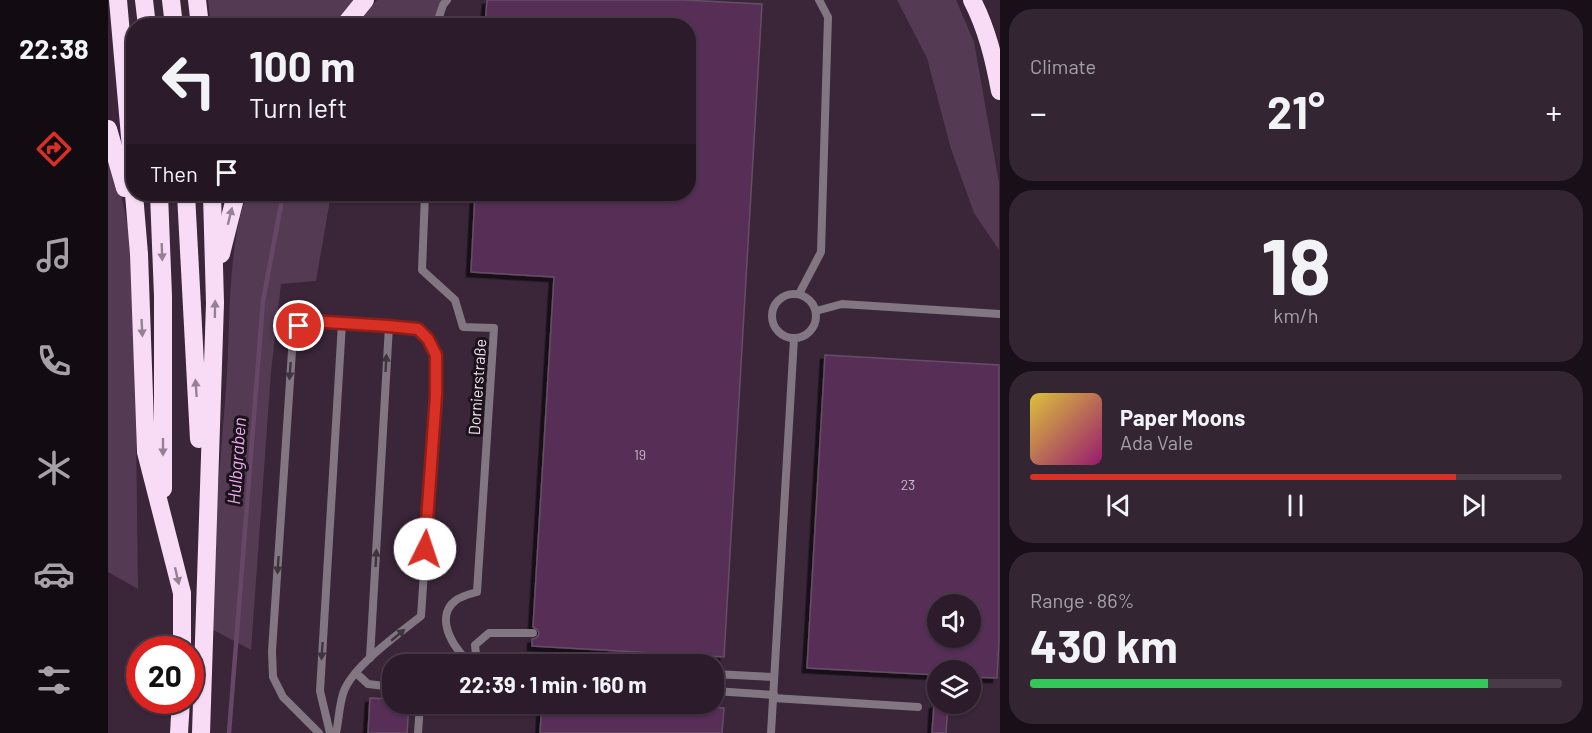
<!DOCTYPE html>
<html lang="en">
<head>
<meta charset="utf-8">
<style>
  :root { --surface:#2c1c2b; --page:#342533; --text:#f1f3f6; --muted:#a6a1a9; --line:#483a47; --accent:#d93025 }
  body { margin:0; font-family:Barlow,sans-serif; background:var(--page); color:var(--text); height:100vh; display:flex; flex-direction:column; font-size:22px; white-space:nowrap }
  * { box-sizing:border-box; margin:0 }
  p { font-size:20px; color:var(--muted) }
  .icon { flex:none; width:33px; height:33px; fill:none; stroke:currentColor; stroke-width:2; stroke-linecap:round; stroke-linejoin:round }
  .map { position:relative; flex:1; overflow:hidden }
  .panel { display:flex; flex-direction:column; gap:9px; padding:9px; background:#180f18; width:592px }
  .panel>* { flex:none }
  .hud { position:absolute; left:18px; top:18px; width:570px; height:183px; border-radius:24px; box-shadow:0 2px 4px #0004,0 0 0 2px var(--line); background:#2c1c2b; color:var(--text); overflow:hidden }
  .fabs { position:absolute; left:819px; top:594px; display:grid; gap:12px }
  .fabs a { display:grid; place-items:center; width:54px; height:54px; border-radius:50%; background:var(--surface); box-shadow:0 2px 4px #0004,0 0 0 2px var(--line); font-size:30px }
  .speed { position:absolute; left:18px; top:636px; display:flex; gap:12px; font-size:30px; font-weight:700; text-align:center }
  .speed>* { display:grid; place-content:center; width:78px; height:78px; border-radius:50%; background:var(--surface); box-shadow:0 2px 4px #0004,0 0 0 2px var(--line); line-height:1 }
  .speed .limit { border:9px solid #d22; background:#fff; color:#111 }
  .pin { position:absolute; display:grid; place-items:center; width:51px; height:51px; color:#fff; margin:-26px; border:3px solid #fff; border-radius:50%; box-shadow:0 2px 6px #0007 }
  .me { position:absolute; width:66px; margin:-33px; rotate:4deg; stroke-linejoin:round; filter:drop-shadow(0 0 4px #0008) }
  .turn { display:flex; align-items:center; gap:21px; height:126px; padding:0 24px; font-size:27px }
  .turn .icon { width:78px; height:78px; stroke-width:2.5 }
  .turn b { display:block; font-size:42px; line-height:51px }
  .then { display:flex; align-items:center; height:57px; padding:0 24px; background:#0003; gap:12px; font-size:22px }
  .big { font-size:45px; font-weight:700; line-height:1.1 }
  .panel .card { flex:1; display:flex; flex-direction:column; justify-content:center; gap:9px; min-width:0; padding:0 21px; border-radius:24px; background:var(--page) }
  .panel .dial { align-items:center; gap:0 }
  .dial b { font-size:78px; line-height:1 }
  .song { display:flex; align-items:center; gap:18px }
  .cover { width:72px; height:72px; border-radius:9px; background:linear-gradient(135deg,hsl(50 70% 55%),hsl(320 70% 35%)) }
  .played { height:6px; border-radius:3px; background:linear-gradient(90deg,var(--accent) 80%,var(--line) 80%) }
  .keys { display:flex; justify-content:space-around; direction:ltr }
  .heat { display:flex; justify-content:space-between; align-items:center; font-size:33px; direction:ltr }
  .charge { height:9px; border-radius:4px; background:linear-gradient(90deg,#34c759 86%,var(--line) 0) }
  .trip { position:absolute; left:274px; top:654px; width:342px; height:60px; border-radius:24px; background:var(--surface); box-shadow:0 2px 4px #0004,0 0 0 2px var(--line); font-weight:700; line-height:60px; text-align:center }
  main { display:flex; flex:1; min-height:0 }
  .tab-bar { display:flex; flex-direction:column; width:108px; justify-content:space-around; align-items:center; background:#120b11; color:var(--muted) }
  .tab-bar .icon { width:42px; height:42px }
  .tab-bar .selected { color:var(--accent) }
  .tab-bar b { font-size:27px; color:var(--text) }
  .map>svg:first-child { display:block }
  .green { fill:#553a54 }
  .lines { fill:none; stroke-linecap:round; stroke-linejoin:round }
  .stream { stroke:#664866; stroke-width:4.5 }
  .building { fill:#562f56; stroke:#664e65; stroke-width:1.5; fill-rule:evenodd; filter:url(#shadow) }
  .lane { stroke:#817681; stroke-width:8 }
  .highway { stroke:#f8dcf6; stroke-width:18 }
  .oneway { fill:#958193 }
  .oneway2 { fill:#3f353f }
  .route-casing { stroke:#8d1f18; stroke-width:15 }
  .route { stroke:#d93025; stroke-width:10 }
  .labels { text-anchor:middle; stroke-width:6; stroke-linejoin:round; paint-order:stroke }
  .number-label { font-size:14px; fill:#cbb7cb }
  .street-label { font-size:16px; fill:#f2e4f2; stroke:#1b121b }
  .water-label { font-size:18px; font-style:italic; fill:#ecaceb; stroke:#1b121b }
</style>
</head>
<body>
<main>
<nav class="tab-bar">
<b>22:38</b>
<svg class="icon selected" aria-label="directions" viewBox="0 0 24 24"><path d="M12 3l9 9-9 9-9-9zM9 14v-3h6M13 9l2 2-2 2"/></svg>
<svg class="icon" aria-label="music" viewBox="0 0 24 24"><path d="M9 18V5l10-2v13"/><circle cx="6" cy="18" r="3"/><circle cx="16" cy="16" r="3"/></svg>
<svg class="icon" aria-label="phone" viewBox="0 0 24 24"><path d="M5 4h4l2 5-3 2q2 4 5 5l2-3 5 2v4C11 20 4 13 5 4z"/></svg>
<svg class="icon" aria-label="climate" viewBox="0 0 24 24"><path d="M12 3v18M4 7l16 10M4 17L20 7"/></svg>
<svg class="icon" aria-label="car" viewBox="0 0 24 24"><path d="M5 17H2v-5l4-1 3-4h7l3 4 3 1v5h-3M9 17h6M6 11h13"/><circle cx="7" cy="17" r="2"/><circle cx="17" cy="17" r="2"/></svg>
<svg class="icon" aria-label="filters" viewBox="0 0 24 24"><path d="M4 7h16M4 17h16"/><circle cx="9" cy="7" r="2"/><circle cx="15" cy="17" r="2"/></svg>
</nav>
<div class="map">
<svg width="892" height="733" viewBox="0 0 892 733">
  <defs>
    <filter id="shadow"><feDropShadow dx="-4.5" dy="4.5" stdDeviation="0" flood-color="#0009"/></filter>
  </defs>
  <rect width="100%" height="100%" fill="#3a2539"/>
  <!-- green -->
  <g class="green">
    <path d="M 100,0 L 248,0 L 228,26 L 103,25 Z"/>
    <path d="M 269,0 L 343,0 L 325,25 L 248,26 Z"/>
    <path d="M 789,0 L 848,0 L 866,42 L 891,183 L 891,250 L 866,213 L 843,149 L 819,58 Z"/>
    <path d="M 0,148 L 12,189 L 21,232 L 27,349 L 30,589 L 0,572 Z"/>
    <path d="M 139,194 L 223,194 L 208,281 L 173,284 L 163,372 L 143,650 L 98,626 C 105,547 112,468 118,389 C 123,327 118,252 139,194 Z"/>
  </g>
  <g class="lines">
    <!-- stream -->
    <path class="stream" d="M 121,733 L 155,301 L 175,194"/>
  </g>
  <!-- building -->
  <g class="building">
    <path d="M 379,0 L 576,0 L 654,4 L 616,657 L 424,646 L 424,639 L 428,638 L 431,634 L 430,630 L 425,627 L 446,277 L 363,272 L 367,194 L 580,194 L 580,26 L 377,26 Z"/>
    <path d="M 717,355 L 891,365 L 891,640 L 889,678 L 862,677 L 862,670 L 830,670 L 830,675 L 699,668 ZM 830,604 L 862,604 L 862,638 L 830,638 Z"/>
    <path d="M 262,698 L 285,699 L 285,704 L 301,704 L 299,733 L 260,733 Z"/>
    <path d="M 434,704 L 537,704 L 616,708 L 614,733 L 432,733 Z"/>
    <path d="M 826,704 L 840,704 L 838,733 L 824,733 Z"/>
  </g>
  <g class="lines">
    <!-- lane -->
    <g class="lane">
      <path d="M 328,26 L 335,5 L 339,0"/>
      <path d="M 317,194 L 314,270 L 347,300 L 355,327 L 386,328 L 369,592 C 362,594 353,596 347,601 C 325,618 348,655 366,664"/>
      <path d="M 691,294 L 713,252 L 720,17 L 711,0"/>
      <circle cx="686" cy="316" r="22"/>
      <path d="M 708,311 L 734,304 L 892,314"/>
      <path d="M 262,658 L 281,326"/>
      <path d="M 369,664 L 367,645 L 381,633 L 425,633"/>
      <path d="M 399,664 L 427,664"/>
      <path d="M 248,673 L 260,684 L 285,687"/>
      <path d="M 606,674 L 666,677"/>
      <path d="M 606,691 L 666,695"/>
      <path d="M 665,698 L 810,707"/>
      <path d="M 211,733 L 175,697 L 165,677 L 164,651 L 185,336 L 191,326 L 203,321 L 310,329 L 320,339 L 328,355 L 328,395 L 313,616 C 292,633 246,665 236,691 C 231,704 231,720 228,733"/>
      <path d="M 222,733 L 212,691 L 234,323"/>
      <path d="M 310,733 L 312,704"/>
      <path d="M 663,733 L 686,338"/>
    </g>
    <!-- highway -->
    <g class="highway">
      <path d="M 10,0 L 26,182"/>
      <path d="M 36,0 L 39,26"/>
      <path d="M 63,0 L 66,26"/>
      <path d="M 89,0 L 92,26"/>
      <path d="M 864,0 C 879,29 886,59 892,91"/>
      <path d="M 236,26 L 257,0"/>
      <path d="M 0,129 L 17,188"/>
      <path d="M 26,194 L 31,254 L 38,452 L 74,593 L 74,650"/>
      <path d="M 51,194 L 55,296 L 55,489"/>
      <path d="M 78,194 L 91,439"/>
      <path d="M 113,254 L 128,194"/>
      <path d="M 71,733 L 73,700"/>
      <path d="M 93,733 L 107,303 L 104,194"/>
    </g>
  </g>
  <!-- one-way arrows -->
  <defs><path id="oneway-solid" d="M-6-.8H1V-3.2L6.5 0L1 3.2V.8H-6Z" transform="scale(1.5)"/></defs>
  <g class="oneway">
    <use href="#oneway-solid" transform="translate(122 216) rotate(-76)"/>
    <use href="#oneway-solid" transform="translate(54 252) rotate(88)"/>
    <use href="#oneway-solid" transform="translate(107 309) rotate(-89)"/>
    <use href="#oneway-solid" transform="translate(34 328) rotate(87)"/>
    <use href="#oneway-solid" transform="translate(88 388) rotate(-94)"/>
    <use href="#oneway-solid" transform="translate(55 447) rotate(90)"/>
    <use href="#oneway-solid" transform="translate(69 576) rotate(77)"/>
  </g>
  <g class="oneway2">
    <use href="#oneway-solid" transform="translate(278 363) rotate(-87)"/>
    <use href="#oneway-solid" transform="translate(182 371) rotate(94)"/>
    <use href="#oneway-solid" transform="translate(268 558) rotate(-87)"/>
    <use href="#oneway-solid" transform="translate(170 565) rotate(94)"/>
    <use href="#oneway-solid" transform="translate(290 635) rotate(-40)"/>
    <use href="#oneway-solid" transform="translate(214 651) rotate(94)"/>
  </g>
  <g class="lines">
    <!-- route casing -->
    <g class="route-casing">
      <path id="route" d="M 191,326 L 203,321 L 280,326 L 310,329 L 320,339 L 328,355 L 328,395 L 317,549"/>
    </g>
    <!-- route -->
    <use href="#route" class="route"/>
  </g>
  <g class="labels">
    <!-- number labels -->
    <g class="number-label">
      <text x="532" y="460">19</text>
      <text x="800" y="490">23</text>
    </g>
    <!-- street labels -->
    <g class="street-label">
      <text transform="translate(369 387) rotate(-86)" y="6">Dornierstraße</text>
    </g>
    <!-- water labels -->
    <g class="water-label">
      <text transform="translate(129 461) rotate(-86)" y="6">Hulbgraben</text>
    </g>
  </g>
</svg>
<div class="fabs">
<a><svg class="icon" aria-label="sound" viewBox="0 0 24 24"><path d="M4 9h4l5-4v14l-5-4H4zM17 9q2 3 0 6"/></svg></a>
<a><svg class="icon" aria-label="layers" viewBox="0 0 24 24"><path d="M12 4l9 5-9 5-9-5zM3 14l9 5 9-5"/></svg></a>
</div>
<div class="speed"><div class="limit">20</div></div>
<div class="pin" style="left:191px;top:326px;background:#d93025"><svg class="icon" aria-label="arrive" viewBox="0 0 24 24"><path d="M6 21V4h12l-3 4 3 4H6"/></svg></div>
<svg class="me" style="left:317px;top:549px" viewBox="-20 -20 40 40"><circle r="19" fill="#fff"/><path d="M0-13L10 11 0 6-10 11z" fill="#d93025"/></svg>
<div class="trip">22:39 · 1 min · 160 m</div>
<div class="hud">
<div class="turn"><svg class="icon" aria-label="left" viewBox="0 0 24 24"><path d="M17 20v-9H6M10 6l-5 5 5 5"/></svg><div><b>100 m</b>Turn left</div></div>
<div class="then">Then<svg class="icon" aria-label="arrive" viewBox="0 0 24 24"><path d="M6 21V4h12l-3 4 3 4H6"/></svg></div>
</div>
</div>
<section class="panel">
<div class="card"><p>Climate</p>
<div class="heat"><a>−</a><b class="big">21°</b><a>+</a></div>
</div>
<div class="card dial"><b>18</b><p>km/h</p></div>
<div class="card">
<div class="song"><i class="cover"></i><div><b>Paper Moons</b><p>Ada Vale</p></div></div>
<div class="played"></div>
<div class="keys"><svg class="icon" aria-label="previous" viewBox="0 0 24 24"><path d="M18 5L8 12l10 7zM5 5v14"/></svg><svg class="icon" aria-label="pause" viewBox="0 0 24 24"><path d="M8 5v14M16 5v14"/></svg><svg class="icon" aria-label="next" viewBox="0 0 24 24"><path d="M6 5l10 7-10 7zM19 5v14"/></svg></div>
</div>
<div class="card"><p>Range · 86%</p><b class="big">430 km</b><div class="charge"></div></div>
</section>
</main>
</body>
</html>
